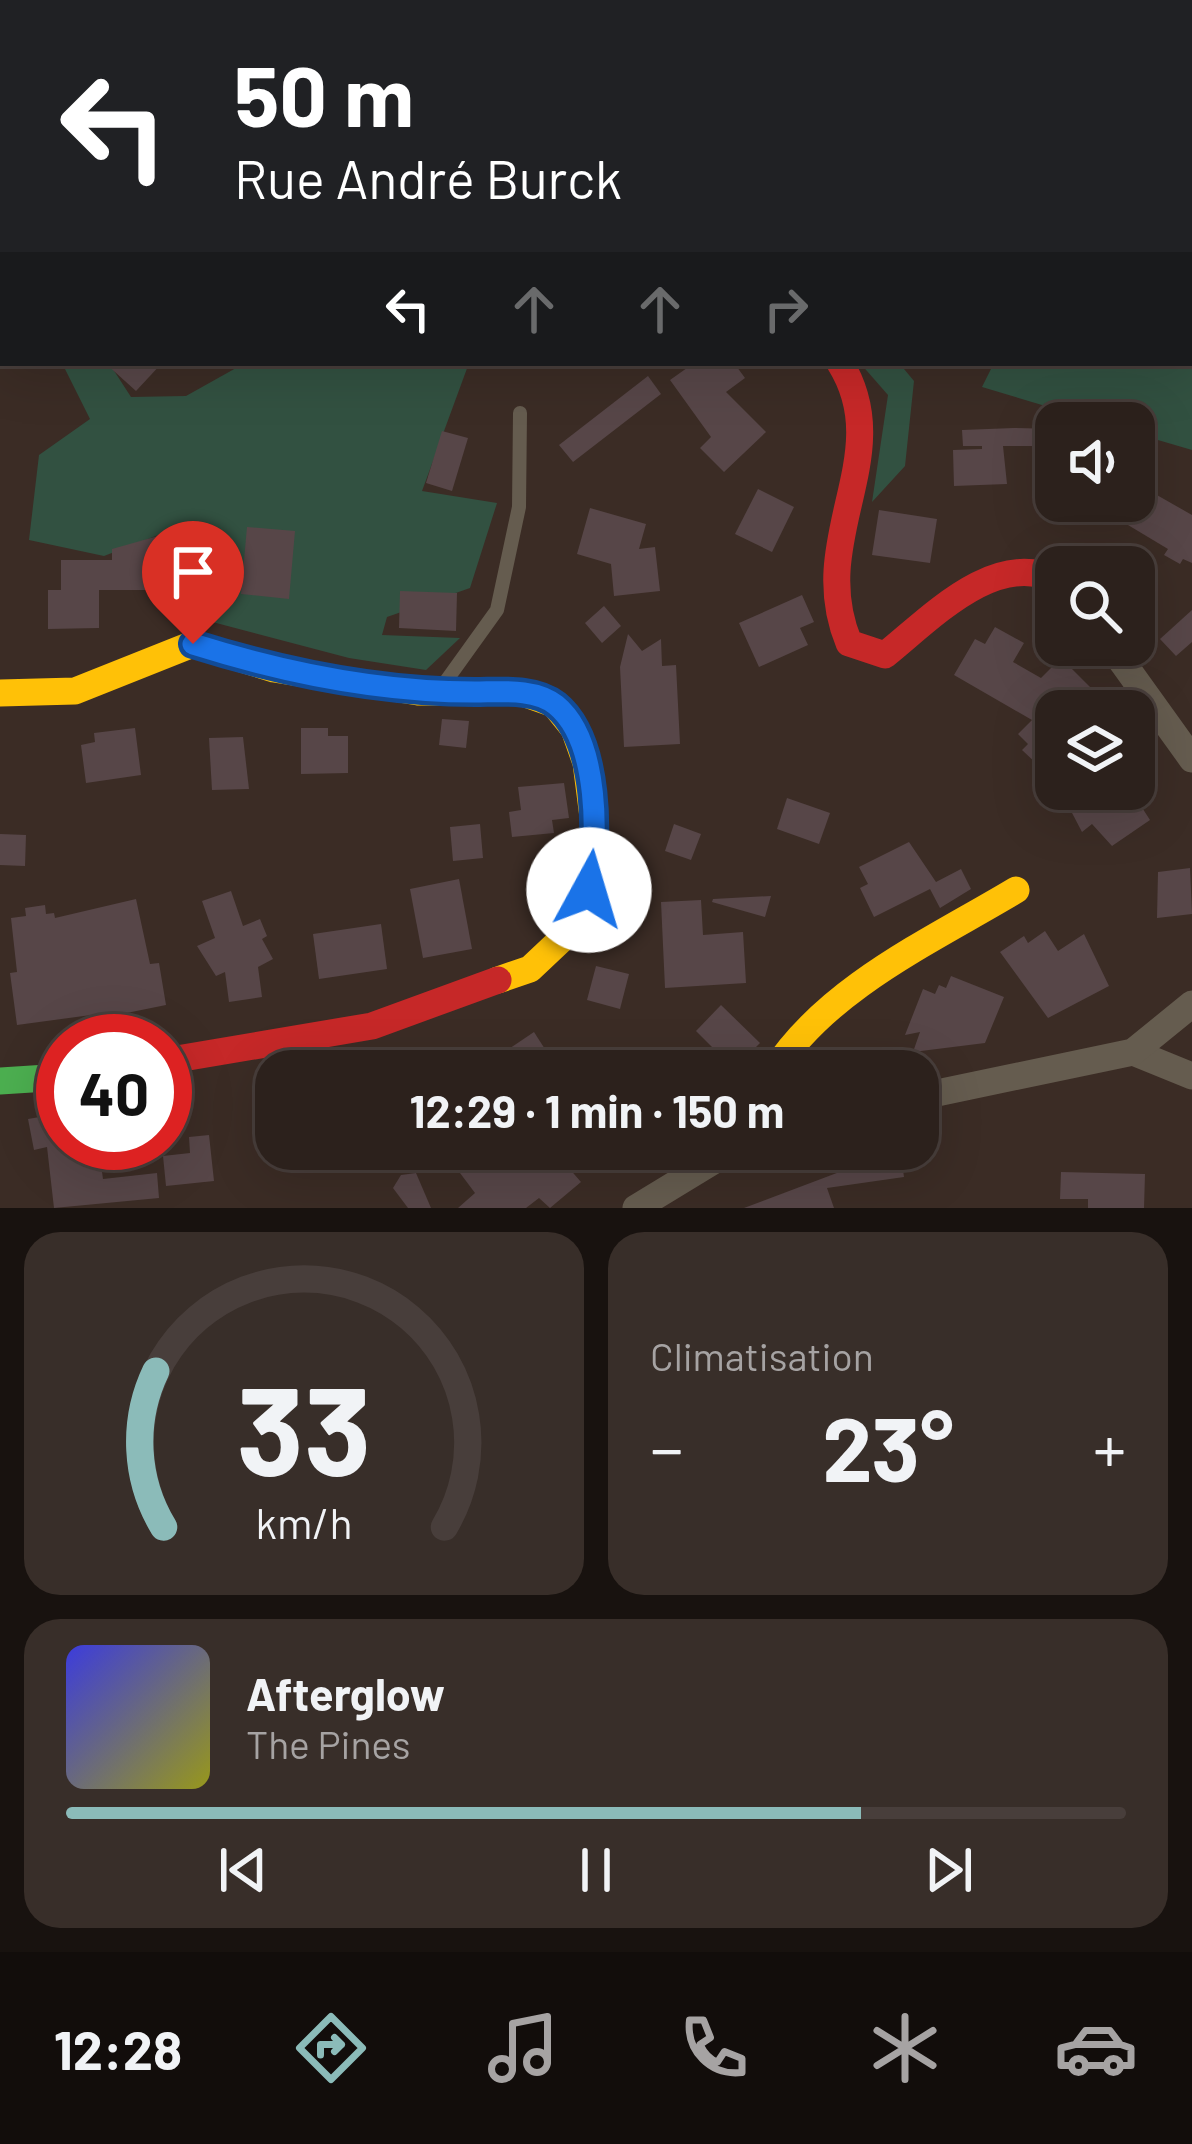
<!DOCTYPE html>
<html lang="fr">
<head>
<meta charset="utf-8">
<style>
  :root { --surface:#2c211c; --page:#382e29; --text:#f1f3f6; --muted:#a6a3a3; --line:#483e3b; --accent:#8bbbb9 }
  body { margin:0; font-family:Barlow,sans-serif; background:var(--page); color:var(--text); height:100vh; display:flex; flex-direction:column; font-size:45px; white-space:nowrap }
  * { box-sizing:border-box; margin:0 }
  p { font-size:39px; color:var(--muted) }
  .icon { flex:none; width:66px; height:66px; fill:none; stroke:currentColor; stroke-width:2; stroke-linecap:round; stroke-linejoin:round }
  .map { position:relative; height:1208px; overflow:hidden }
  .side { display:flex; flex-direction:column; gap:24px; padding:24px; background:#18120f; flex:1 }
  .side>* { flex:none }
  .top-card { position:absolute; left:0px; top:0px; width:1194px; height:366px; box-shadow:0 12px 48px #0002,0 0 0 3px var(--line); background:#202124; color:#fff; overflow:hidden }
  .fabs { position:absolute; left:1035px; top:402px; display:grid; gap:24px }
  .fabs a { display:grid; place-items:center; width:120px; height:120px; border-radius:24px; background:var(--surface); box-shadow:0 12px 48px #0002,0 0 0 3px var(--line); font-size:60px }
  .speed { position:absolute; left:36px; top:1014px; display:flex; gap:24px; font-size:60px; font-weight:700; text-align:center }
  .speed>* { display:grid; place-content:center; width:156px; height:156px; border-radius:50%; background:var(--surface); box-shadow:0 12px 48px #0002,0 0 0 3px var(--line); line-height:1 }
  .speed .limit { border:18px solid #d22; background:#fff; color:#111 }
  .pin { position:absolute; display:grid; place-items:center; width:102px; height:102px; color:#fff; margin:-123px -51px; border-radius:50% 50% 50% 0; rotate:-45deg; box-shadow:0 0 12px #0007 }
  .pin .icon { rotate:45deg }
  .me { position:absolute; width:132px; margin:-66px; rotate:6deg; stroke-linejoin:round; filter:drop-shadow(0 0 9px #0008) }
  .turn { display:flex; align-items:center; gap:42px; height:252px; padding:0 36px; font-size:54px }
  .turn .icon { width:156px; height:156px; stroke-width:2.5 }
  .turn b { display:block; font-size:84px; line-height:102px }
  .lanes { display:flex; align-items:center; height:114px; padding:0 36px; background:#0003; justify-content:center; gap:60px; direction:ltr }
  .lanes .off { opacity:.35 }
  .big { font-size:90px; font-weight:700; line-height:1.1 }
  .side .card { flex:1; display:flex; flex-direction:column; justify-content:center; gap:18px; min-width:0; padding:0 42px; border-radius:36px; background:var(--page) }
  .side .dial { align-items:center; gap:0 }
  .dial svg { height:312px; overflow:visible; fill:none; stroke:var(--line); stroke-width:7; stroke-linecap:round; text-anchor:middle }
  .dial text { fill:var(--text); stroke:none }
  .song { display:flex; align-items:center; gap:36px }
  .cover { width:144px; height:144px; border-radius:18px; background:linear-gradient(135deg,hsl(240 70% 55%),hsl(60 70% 35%)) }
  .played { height:12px; border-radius:6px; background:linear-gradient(90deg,var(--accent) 75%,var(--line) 75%) }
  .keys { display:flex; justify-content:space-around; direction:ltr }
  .heat { display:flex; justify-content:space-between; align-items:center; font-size:66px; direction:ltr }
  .side .tiles { flex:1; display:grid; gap:24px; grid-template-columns:1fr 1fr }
  .card:last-child { grid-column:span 2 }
  .trip { position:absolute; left:255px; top:1050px; width:684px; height:120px; border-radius:36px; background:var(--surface); box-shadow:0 12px 48px #0002,0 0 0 3px var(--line); font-weight:700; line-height:120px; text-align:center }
  .tab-bar { display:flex; height:192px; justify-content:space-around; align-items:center; background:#120d0b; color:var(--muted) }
  .tab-bar .icon { width:84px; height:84px }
  .tab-bar .current { color:var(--accent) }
  .tab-bar b { font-size:54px; color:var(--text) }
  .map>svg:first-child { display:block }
  .green { fill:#325141 }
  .building { fill:#574648 }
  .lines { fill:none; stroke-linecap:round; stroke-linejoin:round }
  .lane { stroke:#655c4f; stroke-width:14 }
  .street { stroke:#655c4f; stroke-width:27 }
  .fast { stroke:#4caf50; stroke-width:27 }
  .slow { stroke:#ffc107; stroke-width:27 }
  .jam { stroke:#c62828; stroke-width:27 }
  .route-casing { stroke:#114b97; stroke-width:30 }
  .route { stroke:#1a73e8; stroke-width:21 }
</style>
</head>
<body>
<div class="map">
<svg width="1192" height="1208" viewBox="0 0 1192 1208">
  <rect width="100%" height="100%" fill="#3b2c25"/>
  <!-- green -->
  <g class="green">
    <rect x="193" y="0" width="601" height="3"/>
    <path d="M 1192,39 L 1192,450 L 1134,433 L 1134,423 L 1102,423 L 982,387 L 994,363 L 1191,363 Z"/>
    <path d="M 62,363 L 109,363 L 131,397 L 186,396 L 245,363 L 469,363 L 422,491 L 497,503 L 470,588 L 387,617 L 382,635 L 460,638 L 426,670 L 349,658 L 167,610 L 174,529 L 104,556 L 29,540 L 39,455 L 90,419 Z"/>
    <path d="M 860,363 L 899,363 L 914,381 L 905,466 L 872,502 L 888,395 Z"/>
  </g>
  <!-- building -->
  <g class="building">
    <path d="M 105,363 L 162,363 L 136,391 Z"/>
    <path d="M 694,363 L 734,363 L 745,378 L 726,392 L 766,432 L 724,472 L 700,448 L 711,437 L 670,380 Z"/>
    <path d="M 648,376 L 661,394 L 573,462 L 559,445 Z"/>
    <path d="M 1014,428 L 1056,429 L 1056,446 L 1003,446 L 1007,484 L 954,486 L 953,450 L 982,449 L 982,446 L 963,446 L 962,430 Z"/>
    <path d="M 442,431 L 468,438 L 452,491 L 426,483 Z"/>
    <path d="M 1134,482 L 1192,515 L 1192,563 L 1183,559 L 1180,564 L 1164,555 L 1168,549 L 1088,501 L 1134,501 Z"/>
    <path d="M 758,489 L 794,507 L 772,552 L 735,534 Z"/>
    <path d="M 590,508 L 646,524 L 639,549 L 655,547 L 660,591 L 614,596 L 611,564 L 577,554 Z"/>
    <path d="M 879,510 L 937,519 L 930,563 L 872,555 Z"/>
    <path d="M 247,527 L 295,531 L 289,599 L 241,594 Z"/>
    <path d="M 165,534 L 164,590 L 99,590 L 99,628 L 48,629 L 48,590 L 61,590 L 61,560 L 112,560 L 112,549 Z"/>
    <path d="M 400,591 L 457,593 L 456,631 L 399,628 Z"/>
    <path d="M 802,595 L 814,622 L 800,628 L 808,645 L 759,667 L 739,623 Z"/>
    <path d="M 604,606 L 621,626 L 602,643 L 585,623 Z"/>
    <path d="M 1192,610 L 1192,642 L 1176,656 L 1160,639 Z"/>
    <path d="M 995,627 L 1024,643 L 1013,662 L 1041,678 L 1061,658 L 1114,711 L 1056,711 L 1056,782 L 1022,750 L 1028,744 L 1018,734 L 1032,720 L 954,675 L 975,639 L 985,644 Z"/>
    <path d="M 628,634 L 642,651 L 661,639 L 662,666 L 676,665 L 680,744 L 624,747 L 620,667 Z"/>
    <path d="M 442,719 L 469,721 L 466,748 L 439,745 Z"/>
    <path d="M 135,728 L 141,775 L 86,783 L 81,745 L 95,742 L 94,733 Z"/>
    <path d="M 301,728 L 328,728 L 328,736 L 348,736 L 348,773 L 301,774 Z"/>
    <path d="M 243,737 L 249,789 L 212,790 L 209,738 Z"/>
    <path d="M 564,783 L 569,818 L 552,820 L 554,833 L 512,837 L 509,812 L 521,810 L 518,787 Z"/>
    <path d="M 1063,789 L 1130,789 L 1150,820 L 1112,846 L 1092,824 L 1082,832 L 1071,811 L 1079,805 Z"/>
    <path d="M 787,798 L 830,813 L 819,844 L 777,829 Z"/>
    <path d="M 480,824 L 483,858 L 453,861 L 450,827 Z"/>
    <path d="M 674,824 L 701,834 L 691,860 L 665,851 Z"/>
    <path d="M 0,834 L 26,835 L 25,866 L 0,865 Z"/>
    <path d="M 909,842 L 936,882 L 961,869 L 971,889 L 940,908 L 930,889 L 874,917 L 860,888 L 868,884 L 859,867 Z"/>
    <path d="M 1190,868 L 1192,914 L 1157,918 L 1158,872 Z"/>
    <path d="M 459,879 L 472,949 L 423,958 L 410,889 Z"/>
    <path d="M 231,891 L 243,926 L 260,919 L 267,936 L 262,939 L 273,959 L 258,967 L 262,997 L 229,1002 L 225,972 L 216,976 L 197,946 L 215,938 L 202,901 Z"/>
    <path d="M 771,896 L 765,917 L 712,902 L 713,899 Z"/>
    <path d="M 136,899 L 150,964 L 159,963 L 166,1005 L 92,1020 L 91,1015 L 17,1025 L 10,973 L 17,972 L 11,918 L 26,916 L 25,908 L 45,905 L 46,914 L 54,913 L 55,918 Z"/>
    <path d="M 701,900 L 703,935 L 743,932 L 746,983 L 665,988 L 661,902 Z"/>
    <path d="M 381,924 L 387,969 L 319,979 L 313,934 Z"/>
    <path d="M 1045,931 L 1058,951 L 1084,934 L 1109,986 L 1048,1018 L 1000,952 L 1024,936 L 1028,943 Z"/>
    <path d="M 596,966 L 629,974 L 620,1009 L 587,1000 Z"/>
    <path d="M 951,976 L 1004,997 L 985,1043 L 913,1052 L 920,1032 L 905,1035 L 923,989 L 935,994 L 939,985 L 946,988 Z"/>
    <path d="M 721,1005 L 760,1043 L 734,1069 L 696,1031 Z"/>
    <path d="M 534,1032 L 559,1071 L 476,1071 Z"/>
    <path d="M 427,1050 L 430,1071 L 367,1071 L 366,1061 Z"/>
    <path d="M 63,1113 L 63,1143 L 98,1143 L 103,1179 L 157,1173 L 159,1198 L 54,1208 L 47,1147 L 34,1150 L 28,1119 Z"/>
    <path d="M 209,1135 L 214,1181 L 166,1186 L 163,1156 L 190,1153 L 189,1137 Z"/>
    <path d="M 474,1149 L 531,1149 L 548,1170 L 561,1159 L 581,1182 L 550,1208 L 539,1198 L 526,1208 L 458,1208 L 475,1193 L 448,1157 Z"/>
    <path d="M 848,1149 L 900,1149 L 904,1177 L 827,1188 L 834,1208 L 744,1208 L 850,1168 Z"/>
    <path d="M 1061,1172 L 1145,1174 L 1144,1208 L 1088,1208 L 1088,1199 L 1060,1199 Z"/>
    <path d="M 416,1173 L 431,1208 L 408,1208 L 393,1188 L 401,1175 Z"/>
  </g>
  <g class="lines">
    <!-- lane -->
    <g class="lane">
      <path d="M 0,331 L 3,332"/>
      <path d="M 441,688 L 497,610 L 519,507 L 520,413"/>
    </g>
    <!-- street -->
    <g class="street">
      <path d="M 997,3 L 999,0"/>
      <path d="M 1110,645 L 1192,759"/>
      <path d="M 1133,1052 L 1192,1076"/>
      <path d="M 918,1097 L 1133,1052 L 1192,1004"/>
      <path d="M 636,1208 L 733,1149"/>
    </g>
    <!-- fast -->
    <path class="fast" d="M 0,1081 L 63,1077"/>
    <!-- slow -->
    <g class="slow">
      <path d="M 0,238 L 3,234"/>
      <path d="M 0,693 L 75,691 L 193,644 L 274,669 L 418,692 L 520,692 L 554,704 L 574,729 L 586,763 L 597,848 L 589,890 L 565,936 L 530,969 L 498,980"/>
      <path d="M 774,1071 C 828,987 933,940 1016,890"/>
    </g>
    <!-- jam -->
    <g class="jam">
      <path d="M 7,0 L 9,3"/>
      <path d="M 840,363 C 898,456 805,538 849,643 L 885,655 C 930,619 995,549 1056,580"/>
      <path d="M 165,1061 L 372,1026 L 498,980"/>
    </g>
  </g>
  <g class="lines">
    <!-- route casing -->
    <g class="route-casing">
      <path id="route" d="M 193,644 C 285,673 378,692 475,692 C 500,692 535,688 556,705 C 600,741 598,841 589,890"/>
    </g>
    <!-- route -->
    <use href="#route" class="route"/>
  </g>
</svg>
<div class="fabs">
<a><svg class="icon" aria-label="sound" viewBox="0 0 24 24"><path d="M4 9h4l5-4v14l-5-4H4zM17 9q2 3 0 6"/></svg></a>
<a><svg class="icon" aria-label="search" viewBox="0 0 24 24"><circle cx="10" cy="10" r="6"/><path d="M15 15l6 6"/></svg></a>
<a><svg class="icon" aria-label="layers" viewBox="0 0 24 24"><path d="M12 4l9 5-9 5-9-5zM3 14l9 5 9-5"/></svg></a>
</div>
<div class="speed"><div class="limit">40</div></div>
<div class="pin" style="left:193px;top:644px;background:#d93025"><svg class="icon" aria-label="arrive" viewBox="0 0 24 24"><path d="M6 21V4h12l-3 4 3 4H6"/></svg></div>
<svg class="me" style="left:589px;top:890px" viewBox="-20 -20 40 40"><circle r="19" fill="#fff"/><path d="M0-13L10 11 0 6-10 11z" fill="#1a73e8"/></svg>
<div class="trip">12:29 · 1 min · 150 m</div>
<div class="top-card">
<div class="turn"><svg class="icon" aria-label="left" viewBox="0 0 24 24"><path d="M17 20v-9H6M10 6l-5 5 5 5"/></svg><div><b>50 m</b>Rue André Burck</div></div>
<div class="lanes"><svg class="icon" aria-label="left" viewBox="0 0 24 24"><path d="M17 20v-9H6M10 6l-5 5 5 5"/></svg><svg class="icon off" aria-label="ahead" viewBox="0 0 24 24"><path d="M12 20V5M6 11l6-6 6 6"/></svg><svg class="icon off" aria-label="ahead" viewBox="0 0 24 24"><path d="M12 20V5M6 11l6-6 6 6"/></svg><svg class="icon off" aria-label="right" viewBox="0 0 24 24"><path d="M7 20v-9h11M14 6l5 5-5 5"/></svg></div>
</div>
</div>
<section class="side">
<div class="tiles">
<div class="card dial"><svg viewBox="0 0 100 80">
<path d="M14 69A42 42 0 1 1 86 69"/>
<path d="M14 69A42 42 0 0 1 12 29" stroke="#8bbbb9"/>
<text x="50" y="56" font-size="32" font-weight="700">33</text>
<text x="50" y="72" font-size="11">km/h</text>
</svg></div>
<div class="card"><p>Climatisation</p>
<div class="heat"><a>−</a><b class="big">23°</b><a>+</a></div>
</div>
<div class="card">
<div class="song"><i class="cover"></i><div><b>Afterglow</b><p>The Pines</p></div></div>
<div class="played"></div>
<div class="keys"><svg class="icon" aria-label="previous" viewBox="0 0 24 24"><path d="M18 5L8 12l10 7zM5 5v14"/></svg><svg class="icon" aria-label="pause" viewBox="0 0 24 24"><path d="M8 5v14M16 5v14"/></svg><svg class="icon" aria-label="next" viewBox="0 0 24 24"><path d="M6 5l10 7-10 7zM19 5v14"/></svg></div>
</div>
</div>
</section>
<nav class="tab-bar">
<b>12:28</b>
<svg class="icon current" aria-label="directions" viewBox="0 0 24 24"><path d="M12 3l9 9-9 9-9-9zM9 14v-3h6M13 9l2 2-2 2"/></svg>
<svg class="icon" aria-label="music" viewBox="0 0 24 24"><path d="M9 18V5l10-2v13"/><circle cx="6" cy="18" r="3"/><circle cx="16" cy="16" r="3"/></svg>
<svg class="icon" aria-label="phone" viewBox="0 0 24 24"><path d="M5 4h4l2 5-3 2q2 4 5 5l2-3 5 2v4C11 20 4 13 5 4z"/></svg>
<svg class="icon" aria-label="climate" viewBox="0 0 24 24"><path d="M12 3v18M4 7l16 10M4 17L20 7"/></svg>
<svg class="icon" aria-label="car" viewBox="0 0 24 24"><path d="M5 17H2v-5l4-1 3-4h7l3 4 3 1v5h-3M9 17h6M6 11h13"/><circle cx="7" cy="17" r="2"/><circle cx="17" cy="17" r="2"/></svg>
</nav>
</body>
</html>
